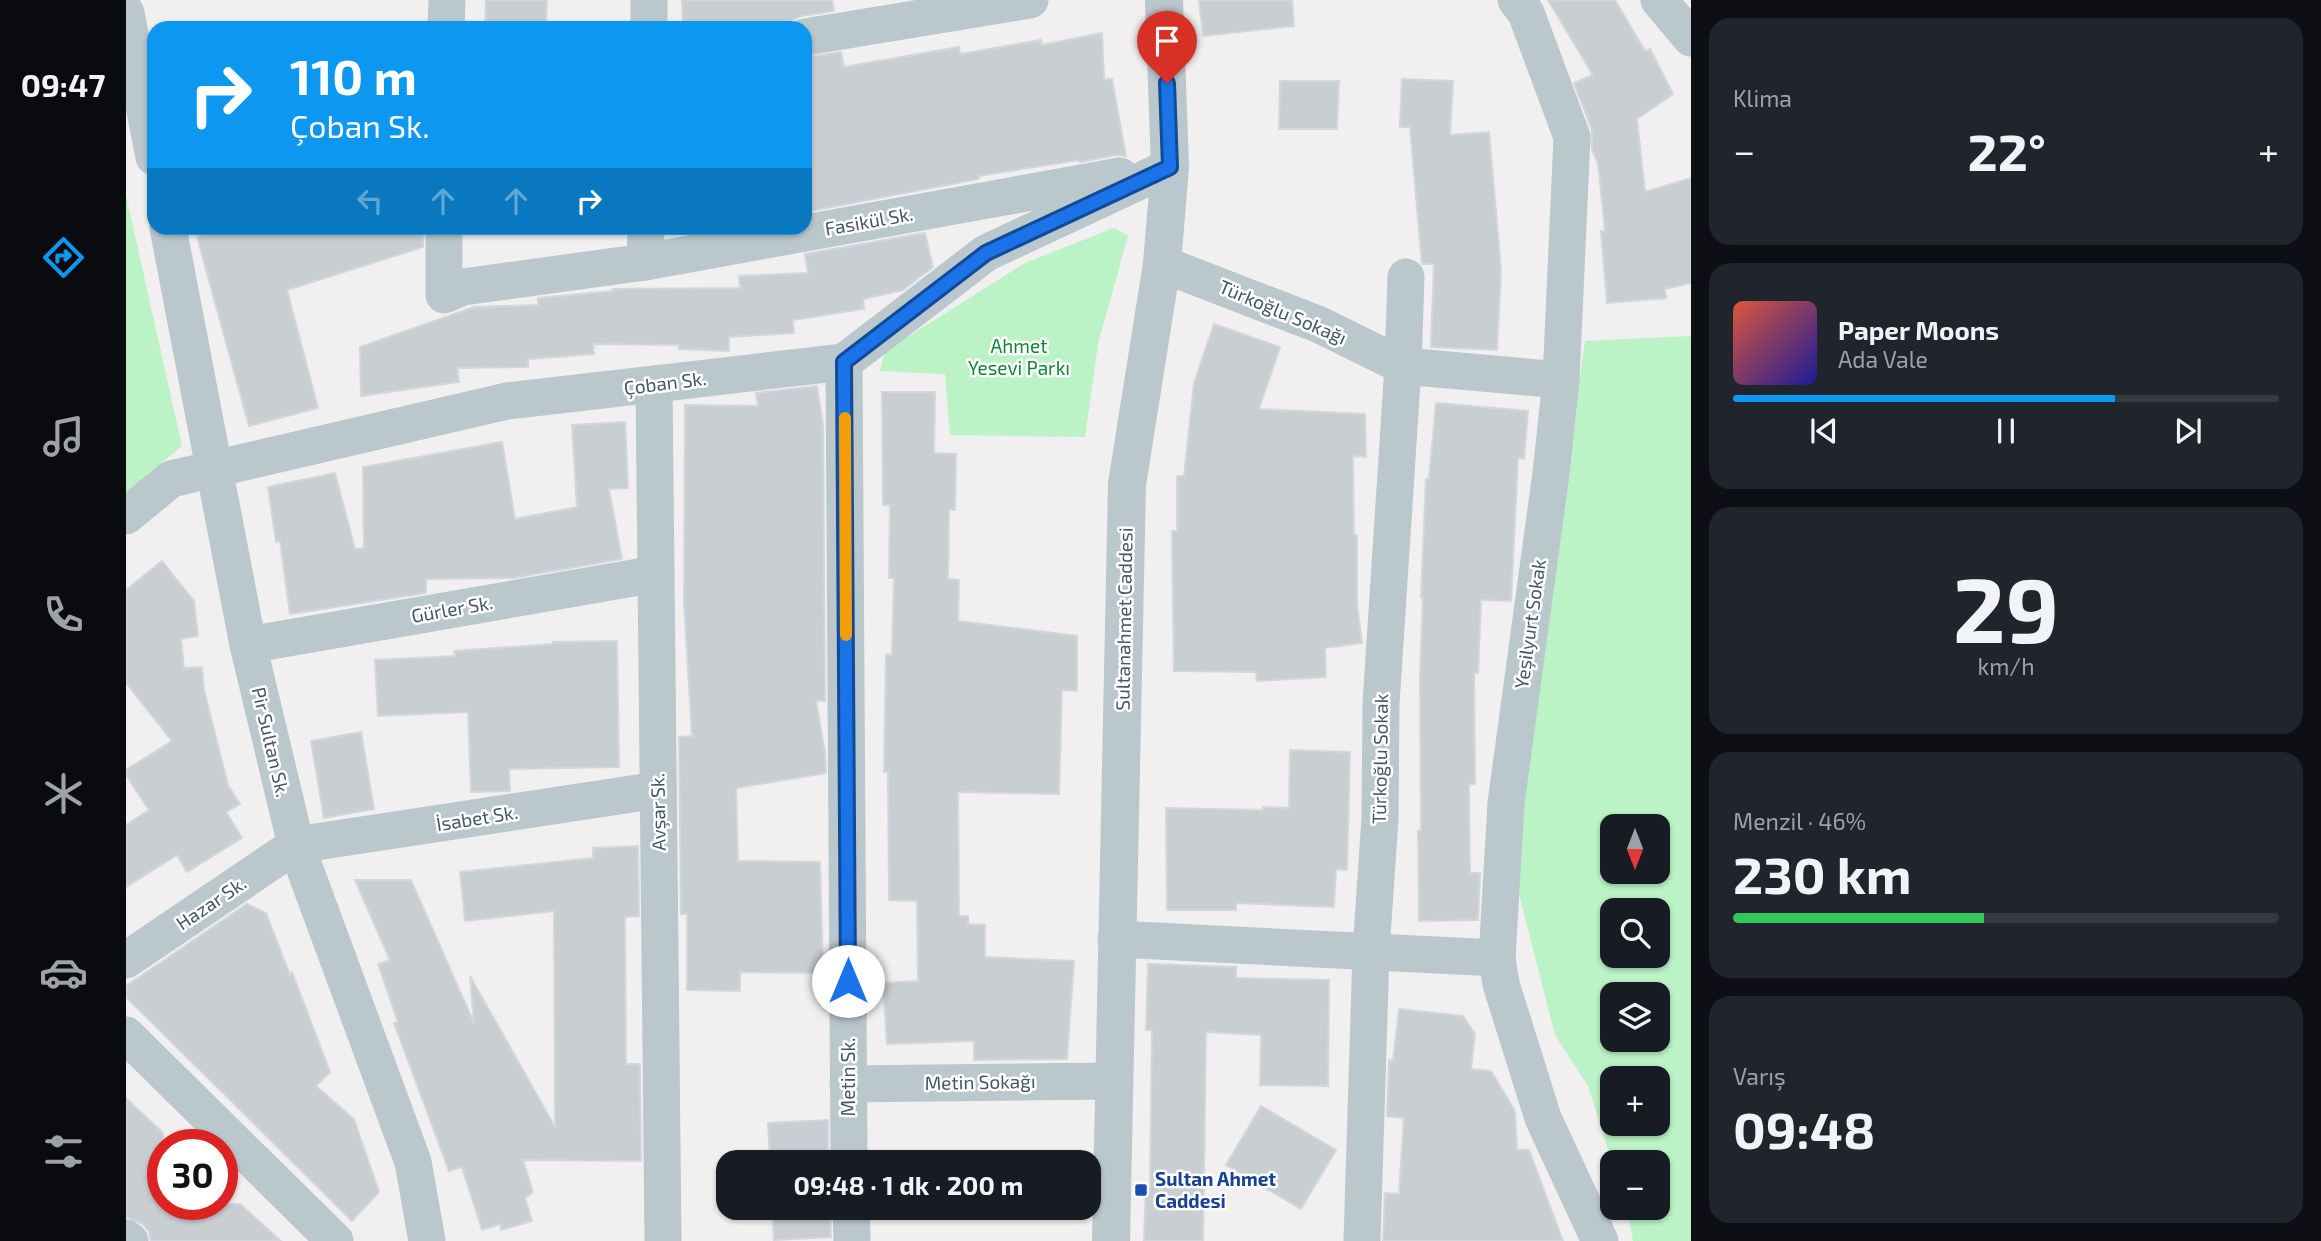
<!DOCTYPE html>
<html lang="tr">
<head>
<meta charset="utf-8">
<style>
  :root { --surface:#171b24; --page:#20242c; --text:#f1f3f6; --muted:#9ea1a6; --line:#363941; --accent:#0c97f0 }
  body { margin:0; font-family:"Exo 2",sans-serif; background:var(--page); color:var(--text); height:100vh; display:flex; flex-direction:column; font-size:26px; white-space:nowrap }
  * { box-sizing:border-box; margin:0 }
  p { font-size:23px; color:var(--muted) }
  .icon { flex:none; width:38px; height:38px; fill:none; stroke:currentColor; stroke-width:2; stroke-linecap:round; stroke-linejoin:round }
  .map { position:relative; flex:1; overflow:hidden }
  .details { display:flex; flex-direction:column; gap:18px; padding:18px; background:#0d0f14; width:630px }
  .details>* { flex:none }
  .guide { position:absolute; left:21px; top:21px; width:665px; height:214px; border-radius:21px; box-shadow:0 2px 5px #0004; background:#0c97f0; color:#fff; overflow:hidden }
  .needle { width:46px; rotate:180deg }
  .controls { position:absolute; left:1474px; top:814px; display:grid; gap:14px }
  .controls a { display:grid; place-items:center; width:70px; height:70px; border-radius:14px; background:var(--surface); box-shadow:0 2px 5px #0004; font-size:35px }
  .speed { position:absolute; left:21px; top:1129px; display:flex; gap:14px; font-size:35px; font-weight:700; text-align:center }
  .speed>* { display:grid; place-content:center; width:91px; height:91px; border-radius:50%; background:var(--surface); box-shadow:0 2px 5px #0004; line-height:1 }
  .speed .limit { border:10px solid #d22; background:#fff; color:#111 }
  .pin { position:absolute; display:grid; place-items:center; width:60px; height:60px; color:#fff; margin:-72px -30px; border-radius:50% 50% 50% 0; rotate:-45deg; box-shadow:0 0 7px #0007 }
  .pin .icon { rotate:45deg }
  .me { position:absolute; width:77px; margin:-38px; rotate:0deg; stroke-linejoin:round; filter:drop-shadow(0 0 5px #0008) }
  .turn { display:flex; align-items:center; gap:24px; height:147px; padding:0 28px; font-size:32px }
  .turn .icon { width:91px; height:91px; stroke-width:2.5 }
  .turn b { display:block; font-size:49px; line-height:60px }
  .lanes { display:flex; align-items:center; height:66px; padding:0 28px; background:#0003; justify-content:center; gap:35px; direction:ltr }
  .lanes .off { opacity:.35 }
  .big { font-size:52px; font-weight:700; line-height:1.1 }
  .details .widget { flex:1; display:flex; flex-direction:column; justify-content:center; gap:10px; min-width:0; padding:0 24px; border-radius:21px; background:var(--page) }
  .details .dial { align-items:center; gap:0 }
  .dial b { font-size:91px; line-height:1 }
  .song { display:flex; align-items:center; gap:21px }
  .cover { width:84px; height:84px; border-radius:10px; background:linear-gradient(135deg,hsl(10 70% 55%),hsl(240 70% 35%)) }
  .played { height:7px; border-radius:4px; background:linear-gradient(90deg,var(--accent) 70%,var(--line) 70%) }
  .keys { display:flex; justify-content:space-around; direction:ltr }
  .heat { display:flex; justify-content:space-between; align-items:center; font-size:38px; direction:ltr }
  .charge { height:10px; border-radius:5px; background:linear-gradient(90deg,#34c759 46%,var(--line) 0) }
  .trip { position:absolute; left:590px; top:1150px; width:385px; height:70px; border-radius:21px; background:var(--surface); box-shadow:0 2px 5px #0004; font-weight:700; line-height:70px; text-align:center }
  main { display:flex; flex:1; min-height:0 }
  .menu { display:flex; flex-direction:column; width:126px; justify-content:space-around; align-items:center; background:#090b0e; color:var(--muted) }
  .menu .icon { width:49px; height:49px }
  .menu .active { color:var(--accent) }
  .menu b { font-size:32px; color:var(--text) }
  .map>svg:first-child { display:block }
  .green { fill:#bbf2c6; fill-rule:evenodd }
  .building { fill:#c9ced2; stroke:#d3d7db; stroke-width:2 }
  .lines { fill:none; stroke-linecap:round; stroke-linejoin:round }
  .minor { stroke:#bac7cd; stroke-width:37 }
  .tertiary { stroke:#bac7cd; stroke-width:38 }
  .route-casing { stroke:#114b97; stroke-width:18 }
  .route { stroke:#1a73e8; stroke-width:12 }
  .slow { stroke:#f59e0b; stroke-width:12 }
  .transit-dot { fill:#1a4fb4; stroke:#fff; stroke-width:2.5 }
  .labels { text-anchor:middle; stroke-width:5; stroke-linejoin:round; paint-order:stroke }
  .street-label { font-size:19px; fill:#46575e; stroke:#fff }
  .park-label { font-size:19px; fill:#108636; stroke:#fff }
  .transit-label { font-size:19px; font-weight:bold; fill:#164399; stroke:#fff; text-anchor:start }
</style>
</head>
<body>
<main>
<nav class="menu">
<b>09:47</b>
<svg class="icon active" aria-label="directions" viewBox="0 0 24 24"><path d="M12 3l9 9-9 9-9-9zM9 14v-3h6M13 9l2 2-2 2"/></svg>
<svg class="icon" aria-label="music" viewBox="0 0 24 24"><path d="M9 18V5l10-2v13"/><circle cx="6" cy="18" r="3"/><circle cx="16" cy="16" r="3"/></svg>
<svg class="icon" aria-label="phone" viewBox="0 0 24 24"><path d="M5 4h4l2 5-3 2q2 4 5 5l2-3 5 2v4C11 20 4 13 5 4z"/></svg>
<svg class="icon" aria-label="climate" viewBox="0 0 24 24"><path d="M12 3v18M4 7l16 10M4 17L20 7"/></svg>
<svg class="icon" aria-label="car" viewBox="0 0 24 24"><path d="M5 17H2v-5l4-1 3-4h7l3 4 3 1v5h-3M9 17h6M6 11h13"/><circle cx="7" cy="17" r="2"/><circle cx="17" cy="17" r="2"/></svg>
<svg class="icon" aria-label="filters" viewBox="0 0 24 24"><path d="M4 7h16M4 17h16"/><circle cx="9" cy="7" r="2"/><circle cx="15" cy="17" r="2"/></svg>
</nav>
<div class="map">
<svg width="1565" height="1241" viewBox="0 0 1565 1241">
  <rect width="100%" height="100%" fill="#f2eff0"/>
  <!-- green -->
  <g class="green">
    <path d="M 0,195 L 56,446 L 0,492 Z"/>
    <path d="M 988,228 L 1002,236 L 972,344 L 959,437 L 824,435 L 819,374 L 754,371 L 759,351 L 899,263 Z"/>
    <path d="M 1565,336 L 1565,1241 L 1507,1241 L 1501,1208 L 1531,1208 L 1531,1162 L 1486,1162 L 1462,1086 L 1429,1035 L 1391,886 L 1393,807 L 1459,341 ZM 1486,826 L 1531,826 L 1531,872 L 1486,872 ZM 1486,910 L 1531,910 L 1531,956 L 1486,956 ZM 1486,994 L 1531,994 L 1531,1040 L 1486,1040 ZM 1486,1078 L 1531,1078 L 1531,1124 L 1486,1124 Z"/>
  </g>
  <!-- building -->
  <g class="building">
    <path d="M 360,0 L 421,0 L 420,28 L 359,28 Z"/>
    <path d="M 556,0 L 706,0 L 708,11 L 675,16 L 666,20 L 660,28 L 557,28 Z"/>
    <path d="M 1073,0 L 1166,0 L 1168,26 L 1077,36 Z"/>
    <path d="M 1422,0 L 1489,0 L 1519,51 L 1524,49 L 1547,94 L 1511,119 L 1519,192 L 1565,178 L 1565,283 L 1539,289 L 1540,298 L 1481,303 L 1475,231 L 1479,231 L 1472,163 L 1466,150 L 1466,130 L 1448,83 L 1467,75 Z"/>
    <path d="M 976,33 L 978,79 L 986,79 L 1000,156 L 990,155 L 954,162 L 953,160 L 853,176 L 853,179 L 679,212 L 679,57 L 715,52 L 718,67 L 833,47 L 834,54 L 915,40 L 916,45 Z"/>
    <path d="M 1276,79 L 1327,81 L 1324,135 L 1363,132 L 1375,270 L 1371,350 L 1305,347 L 1308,264 L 1296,264 L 1284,127 L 1274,127 Z"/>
    <path d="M 1154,81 L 1213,81 L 1211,129 L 1153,129 Z"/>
    <path d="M 90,228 L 297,228 L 297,247 L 161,290 L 192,408 L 123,426 L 71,237 Z"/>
    <path d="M 799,233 L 807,267 L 777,290 L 737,299 L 738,309 L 667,320 L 668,333 L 603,337 L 603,351 L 553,349 L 553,345 L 467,344 L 468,354 L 402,359 L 402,367 L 331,368 L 333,382 L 235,396 L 234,347 L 348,307 L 412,305 L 412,298 L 487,291 L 487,289 L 614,288 L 613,276 L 682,273 L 679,254 Z"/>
    <path d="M 1088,324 L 1154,347 L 1133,409 L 1239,414 L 1240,457 L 1227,456 L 1228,535 L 1231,535 L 1231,605 L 1236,643 L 1199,648 L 1200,677 L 1131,681 L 1130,672 L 1048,671 L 1046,531 L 1051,531 L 1051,476 L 1058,476 L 1068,383 Z"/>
    <path d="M 691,386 L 697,425 L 699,701 L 690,701 L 699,752 L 700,773 L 610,788 L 612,861 L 694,862 L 697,973 L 614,972 L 614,991 L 561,990 L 561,914 L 555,914 L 553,737 L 566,736 L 558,603 L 559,405 L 632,406 L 630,393 Z"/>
    <path d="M 756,392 L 809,392 L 808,453 L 830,454 L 829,510 L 823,510 L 822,579 L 833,580 L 832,621 L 951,636 L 951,691 L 936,690 L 933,794 L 832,792 L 833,916 L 842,916 L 842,924 L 859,925 L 859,957 L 948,961 L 941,1059 L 848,1060 L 848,1041 L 761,1044 L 757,983 L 792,981 L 791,901 L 763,900 L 762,772 L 758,772 L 760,655 L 766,655 L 768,578 L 763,578 L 764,505 L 757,505 Z"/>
    <path d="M 1310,403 L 1402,411 L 1398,459 L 1392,458 L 1385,601 L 1355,600 L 1352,673 L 1348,673 L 1349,784 L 1343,784 L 1344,873 L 1354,873 L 1352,920 L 1293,921 L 1292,831 L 1295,831 L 1294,675 L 1297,597 L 1295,597 L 1300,479 L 1303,479 Z"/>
    <path d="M 499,422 L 502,488 L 483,489 L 496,559 L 387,578 L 300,579 L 300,593 L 164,614 L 154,541 L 150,542 L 142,487 L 209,473 L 229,549 L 238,548 L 237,467 L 376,442 L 389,519 L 451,507 L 446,425 Z"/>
    <path d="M 36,561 L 68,601 L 72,636 L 55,639 L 58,668 L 76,667 L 78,690 L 102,785 L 114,804 L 100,812 L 116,838 L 61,872 L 51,855 L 0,887 L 0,825 L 23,810 L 0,775 L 0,770 L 46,741 L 0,683 L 0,590 Z"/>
    <path d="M 491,641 L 493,767 L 383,769 L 384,791 L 345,792 L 342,712 L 252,716 L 249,660 L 329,656 L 328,651 L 427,644 L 427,642 Z"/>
    <path d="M 235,732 L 248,809 L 198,818 L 185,741 Z"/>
    <path d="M 1164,750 L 1224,752 L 1221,870 L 1210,869 L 1208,907 L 1110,903 L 1110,910 L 1041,910 L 1040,808 L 1137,810 L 1137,807 L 1163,808 Z"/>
    <path d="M 512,846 L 513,916 L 499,917 L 500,1064 L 514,1064 L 515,1161 L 397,1160 L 407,1192 L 399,1198 L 406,1221 L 375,1230 L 374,1224 L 356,1230 L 336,1167 L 323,1171 L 268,1023 L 272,1022 L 252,964 L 264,960 L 229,880 L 285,880 L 348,1023 L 344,976 L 429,1127 L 428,911 L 339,921 L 334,872 L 467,858 L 467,848 Z"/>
    <path d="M 121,904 L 140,913 L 164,975 L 166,972 L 204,1072 L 190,1086 L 228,1119 L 253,1192 L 226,1221 L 0,997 L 0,986 Z"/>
    <path d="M 1022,964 L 1110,967 L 1110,978 L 1203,980 L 1202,1086 L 1134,1085 L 1135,1035 L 1080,1032 L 1077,1241 L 1018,1241 L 1020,1187 L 1024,1187 L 1026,1030 L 1020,1030 Z"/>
    <path d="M 1273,1009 L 1337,1016 L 1349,1034 L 1345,1069 L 1365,1071 L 1389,1111 L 1391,1150 L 1403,1150 L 1437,1241 L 1257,1241 L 1259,1193 L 1273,1194 L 1278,1118 L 1261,1116 L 1263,1060 L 1267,1061 Z"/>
    <path d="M 0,1098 L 37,1133 L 37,1204 L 114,1204 L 155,1241 L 25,1241 L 23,1232 L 17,1224 L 0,1217 Z"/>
    <path d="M 1135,1106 L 1210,1150 L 1175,1209 L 1100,1165 Z"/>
    <path d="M 702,1120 L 702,1162 L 644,1162 L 642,1123 Z"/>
    <path d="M 851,1156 L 936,1158 L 936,1162 L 851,1162 Z"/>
    <path d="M 646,1208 L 704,1208 L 705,1237 L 648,1240 Z"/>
  </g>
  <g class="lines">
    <!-- minor -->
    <g class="minor">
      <path d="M 1390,0 L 1400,13 L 1446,137 L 1435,380 L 1425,473 L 1380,803 L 1371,958 L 1375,984 L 1417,1118 L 1474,1241"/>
      <path d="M 1533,0 L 1565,38"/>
      <path d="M 0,13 L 28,157"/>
      <path d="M 320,28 L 321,0"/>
      <path d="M 523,28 L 523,0"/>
      <path d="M 679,37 L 904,0"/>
      <path d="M 42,228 L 122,645 L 170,845 L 287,1162 L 301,1241"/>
      <path d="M 318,228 L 318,295 L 337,287 L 519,262 L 994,176"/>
      <path d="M 519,262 L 520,228"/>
      <path d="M 1036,264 L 1194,325 L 1277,366 L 1435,380"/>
      <path d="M 718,362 L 723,1162"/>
      <path d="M 528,384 L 537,1241"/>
      <path d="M 0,516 L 45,479 L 381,401 L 718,362 L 860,253 L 1044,167"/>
      <path d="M 122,645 L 530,574"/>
      <path d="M 990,939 L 1371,958"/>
      <path d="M 0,960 L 170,845 L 532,790"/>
      <path d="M 0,1035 L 209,1241"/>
      <path d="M 722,1084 L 987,1081"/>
      <path d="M 725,1208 L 726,1241"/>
      <path d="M 0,1238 L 4,1241"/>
      <path d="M 1236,1241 L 1245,951 L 1254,818 L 1255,704 L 1277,366 L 1280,277"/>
    </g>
    <!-- tertiary -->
    <path class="tertiary" d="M 985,1241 L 1001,484 L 1036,264 L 1044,167 L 1038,0"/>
  </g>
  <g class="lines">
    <!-- route casing -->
    <g class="route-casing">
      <path id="route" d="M 722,981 L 718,362 L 860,253 L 1044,167 L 1041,83"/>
    </g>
    <!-- route -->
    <use href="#route" class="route"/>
    <!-- slow -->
    <path class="slow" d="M 719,418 L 720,635"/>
  </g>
  <!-- markers -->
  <rect class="transit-dot" x="1008" y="1183" width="14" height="14" rx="3.5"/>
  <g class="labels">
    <!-- street labels -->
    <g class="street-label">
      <text transform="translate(743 221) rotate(-10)" y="7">Fasikül Sk.</text>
      <text transform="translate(1157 312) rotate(23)" y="7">Türkoğlu Sokağı</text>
      <text transform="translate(539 383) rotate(-7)" y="7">Çoban Sk.</text>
      <text transform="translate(326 609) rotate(-10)" y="7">Gürler Sk.</text>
      <text transform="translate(998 619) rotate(-89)" y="7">Sultanahmet Caddesi</text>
      <text transform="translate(1404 624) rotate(-82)" y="7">Yeşilyurt Sokak</text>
      <text transform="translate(145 742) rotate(77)" y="7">Pir Sultan Sk.</text>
      <text transform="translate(1254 759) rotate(-89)" y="7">Türkoğlu Sokak</text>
      <text transform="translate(532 812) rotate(-91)" y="7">Avşar Sk.</text>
      <text transform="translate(351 818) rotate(-9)" y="7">İsabet Sk.</text>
      <text transform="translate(85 903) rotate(-34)" y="7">Hazar Sk.</text>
      <text transform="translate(722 1077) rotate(-90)" y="7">Metin Sk.</text>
      <text transform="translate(854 1082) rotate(-1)" y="7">Metin Sokağı</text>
    </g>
    <!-- park labels -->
    <g class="park-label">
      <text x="893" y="353">Ahmet<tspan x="893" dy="22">Yesevi Parkı</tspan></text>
    </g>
    <!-- transit labels -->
    <g class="transit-label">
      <text x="1029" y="1186">Sultan Ahmet<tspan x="1029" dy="22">Caddesi</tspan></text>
    </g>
  </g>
</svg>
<div class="controls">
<a><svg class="needle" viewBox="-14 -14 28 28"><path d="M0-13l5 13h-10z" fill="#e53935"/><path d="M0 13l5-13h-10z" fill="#9ea1a6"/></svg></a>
<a><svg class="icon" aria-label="search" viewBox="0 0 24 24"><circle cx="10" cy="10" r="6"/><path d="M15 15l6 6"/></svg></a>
<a><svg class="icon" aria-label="layers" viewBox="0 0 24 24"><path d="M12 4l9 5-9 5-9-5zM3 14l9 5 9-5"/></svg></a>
<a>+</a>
<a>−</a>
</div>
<div class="speed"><div class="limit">30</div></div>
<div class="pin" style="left:1041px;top:83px;background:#d93025"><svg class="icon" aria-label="arrive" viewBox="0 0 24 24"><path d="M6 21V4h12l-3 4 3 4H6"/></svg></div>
<svg class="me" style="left:722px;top:981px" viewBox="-20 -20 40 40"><circle r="19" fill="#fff"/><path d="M0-13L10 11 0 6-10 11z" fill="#1a73e8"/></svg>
<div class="trip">09:48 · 1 dk · 200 m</div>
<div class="guide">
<div class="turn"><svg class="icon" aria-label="right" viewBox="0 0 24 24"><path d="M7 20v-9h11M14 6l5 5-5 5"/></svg><div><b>110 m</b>Çoban Sk.</div></div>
<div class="lanes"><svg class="icon off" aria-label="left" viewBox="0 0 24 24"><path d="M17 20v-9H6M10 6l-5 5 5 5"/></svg><svg class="icon off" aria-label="ahead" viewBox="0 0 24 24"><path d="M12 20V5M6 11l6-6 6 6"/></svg><svg class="icon off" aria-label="ahead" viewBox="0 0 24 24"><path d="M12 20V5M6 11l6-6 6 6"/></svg><svg class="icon" aria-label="right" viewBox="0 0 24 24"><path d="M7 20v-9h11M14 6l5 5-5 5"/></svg></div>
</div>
</div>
<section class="details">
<div class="widget"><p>Klima</p>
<div class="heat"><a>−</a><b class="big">22°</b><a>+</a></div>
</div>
<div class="widget">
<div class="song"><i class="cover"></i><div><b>Paper Moons</b><p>Ada Vale</p></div></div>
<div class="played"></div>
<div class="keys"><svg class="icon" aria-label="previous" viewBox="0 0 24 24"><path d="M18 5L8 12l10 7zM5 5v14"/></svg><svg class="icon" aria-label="pause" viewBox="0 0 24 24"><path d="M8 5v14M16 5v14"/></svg><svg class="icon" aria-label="next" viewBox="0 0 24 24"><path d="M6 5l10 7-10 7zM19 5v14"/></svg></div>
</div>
<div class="widget dial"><b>29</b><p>km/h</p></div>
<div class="widget"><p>Menzil · 46%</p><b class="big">230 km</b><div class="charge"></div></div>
<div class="widget"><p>Varış</p><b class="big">09:48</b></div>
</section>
</main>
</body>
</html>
